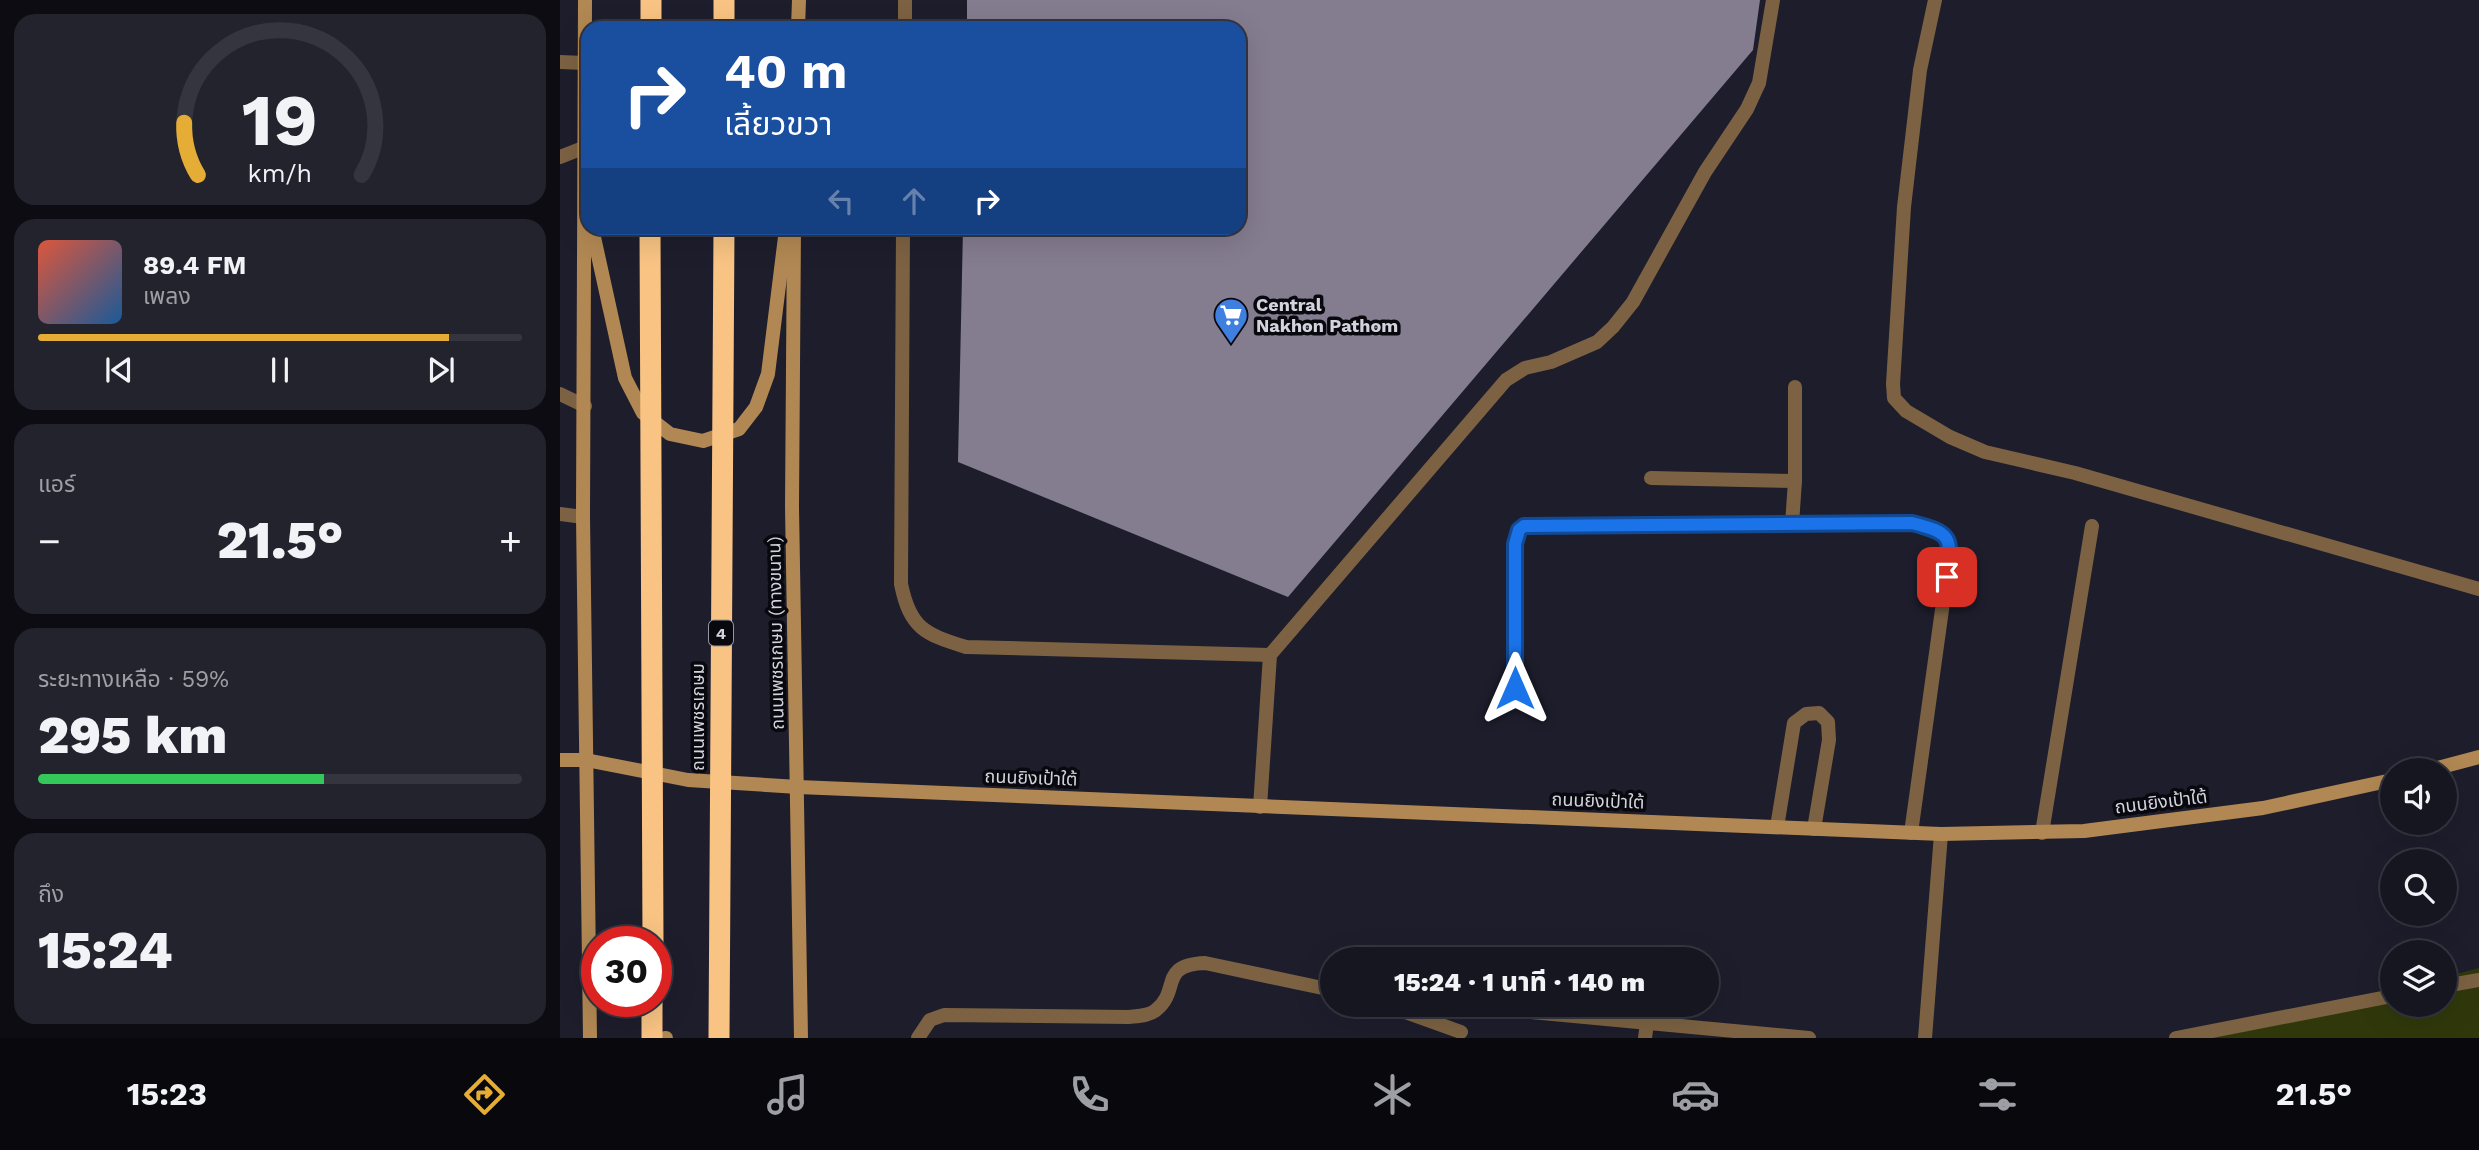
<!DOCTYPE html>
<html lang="th">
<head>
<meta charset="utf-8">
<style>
  :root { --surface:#161621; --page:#23232e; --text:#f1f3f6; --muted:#9e9fa5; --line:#35353f; --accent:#e5ad35 }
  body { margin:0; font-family:"Work Sans","Noto Sans Thai",sans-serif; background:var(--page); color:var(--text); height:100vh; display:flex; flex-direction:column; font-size:26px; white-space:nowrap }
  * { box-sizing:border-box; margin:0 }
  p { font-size:23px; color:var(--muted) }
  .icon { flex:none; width:38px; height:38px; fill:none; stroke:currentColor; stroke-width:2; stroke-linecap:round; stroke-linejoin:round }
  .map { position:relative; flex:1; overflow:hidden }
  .panel { display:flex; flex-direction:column; gap:14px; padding:14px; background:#0c0c12; width:560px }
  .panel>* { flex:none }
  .hud { position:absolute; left:21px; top:21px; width:665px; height:214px; border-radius:21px; box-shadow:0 7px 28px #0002,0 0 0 2px var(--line); background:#1a4fa0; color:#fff; overflow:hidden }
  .tools { position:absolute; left:1820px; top:758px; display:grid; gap:14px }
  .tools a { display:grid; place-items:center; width:77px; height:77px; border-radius:50%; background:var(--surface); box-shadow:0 7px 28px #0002,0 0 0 2px var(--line); font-size:35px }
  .speed { position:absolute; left:21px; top:926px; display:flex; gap:14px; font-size:35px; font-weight:700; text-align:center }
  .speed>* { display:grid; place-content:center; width:91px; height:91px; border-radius:50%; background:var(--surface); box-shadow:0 7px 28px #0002,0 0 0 2px var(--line); line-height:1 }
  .speed .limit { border:10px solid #d22; background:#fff; color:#111 }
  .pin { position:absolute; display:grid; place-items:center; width:60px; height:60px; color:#fff; margin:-30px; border-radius:14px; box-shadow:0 4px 10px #0006 }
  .me { position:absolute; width:77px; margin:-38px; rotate:0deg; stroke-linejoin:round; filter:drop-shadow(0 0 5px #0008) }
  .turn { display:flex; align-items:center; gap:24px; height:147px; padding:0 28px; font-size:32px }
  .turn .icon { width:91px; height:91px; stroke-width:2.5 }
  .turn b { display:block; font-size:49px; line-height:60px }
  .lanes { display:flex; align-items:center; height:66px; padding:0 28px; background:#0003; justify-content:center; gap:35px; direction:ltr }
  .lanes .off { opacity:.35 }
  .big { font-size:52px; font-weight:800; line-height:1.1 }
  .panel .widget { flex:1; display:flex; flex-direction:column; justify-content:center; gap:10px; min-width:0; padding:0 24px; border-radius:21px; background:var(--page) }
  .panel .dial { align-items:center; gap:0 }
  .dial svg { height:182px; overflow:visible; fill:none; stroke:var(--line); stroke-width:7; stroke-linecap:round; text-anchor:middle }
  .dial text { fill:var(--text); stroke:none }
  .song { display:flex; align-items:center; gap:21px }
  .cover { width:84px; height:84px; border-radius:10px; background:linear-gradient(135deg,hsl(10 70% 55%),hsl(210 70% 35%)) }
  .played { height:7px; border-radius:4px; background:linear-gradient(90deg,var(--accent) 85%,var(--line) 85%) }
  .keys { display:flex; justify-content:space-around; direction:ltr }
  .heat { display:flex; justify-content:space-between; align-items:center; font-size:38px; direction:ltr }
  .charge { height:10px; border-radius:5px; background:linear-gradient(90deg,#34c759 59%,var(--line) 0) }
  .trip { position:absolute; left:760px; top:947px; width:399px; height:70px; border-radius:35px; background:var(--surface); box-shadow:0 7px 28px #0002,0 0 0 2px var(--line); font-weight:800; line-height:70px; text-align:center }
  .dock { display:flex; height:112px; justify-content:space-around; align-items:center; background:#09090d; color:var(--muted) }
  .dock .icon { width:49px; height:49px }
  .dock .on { color:var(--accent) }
  .dock b { font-size:32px; color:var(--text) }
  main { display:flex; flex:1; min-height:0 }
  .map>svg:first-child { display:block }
  .green { fill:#30380b }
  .building { fill:#847c8f }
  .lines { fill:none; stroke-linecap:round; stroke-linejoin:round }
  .lane { stroke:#7c6242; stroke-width:14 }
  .street { stroke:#7c6242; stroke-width:14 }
  .secondary { stroke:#b18853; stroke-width:14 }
  .highway { stroke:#f8c383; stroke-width:21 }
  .highway-bridge { stroke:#f8c383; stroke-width:21 }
  .route-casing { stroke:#114b97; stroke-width:18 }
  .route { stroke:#1a73e8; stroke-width:12 }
  .labels { text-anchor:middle; stroke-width:7; stroke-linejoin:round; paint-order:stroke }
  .shield { fill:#08080e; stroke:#95969f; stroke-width:2 }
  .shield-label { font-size:16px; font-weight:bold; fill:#d2d3dd }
  .poi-label { font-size:18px; font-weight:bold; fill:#d2d3dd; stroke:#08080e; text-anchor:start }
  .street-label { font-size:18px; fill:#d2d3dd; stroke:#08080e }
</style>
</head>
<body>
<main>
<section class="panel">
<div class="widget dial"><svg viewBox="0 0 100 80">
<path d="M14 69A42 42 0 1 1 86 69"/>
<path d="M14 69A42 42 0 0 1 8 46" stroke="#e5ad35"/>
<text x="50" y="56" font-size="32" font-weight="700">19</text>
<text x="50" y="72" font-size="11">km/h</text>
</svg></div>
<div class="widget">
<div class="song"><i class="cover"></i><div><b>89.4 FM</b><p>เพลง</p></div></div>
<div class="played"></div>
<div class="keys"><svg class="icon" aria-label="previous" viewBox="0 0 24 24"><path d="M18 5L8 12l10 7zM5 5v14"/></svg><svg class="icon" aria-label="pause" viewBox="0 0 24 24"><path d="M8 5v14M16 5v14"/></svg><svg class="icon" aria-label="next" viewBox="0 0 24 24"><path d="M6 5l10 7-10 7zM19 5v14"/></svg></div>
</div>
<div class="widget"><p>แอร์</p>
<div class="heat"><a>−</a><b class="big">21.5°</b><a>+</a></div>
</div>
<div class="widget"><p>ระยะทางเหลือ · 59%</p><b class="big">295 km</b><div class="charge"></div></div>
<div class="widget"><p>ถึง</p><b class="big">15:24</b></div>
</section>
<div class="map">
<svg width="1919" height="1038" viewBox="0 0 1919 1038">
  <rect width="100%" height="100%" fill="#1d1d2c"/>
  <!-- green -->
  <path class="green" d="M 1919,968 L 1919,1038 L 1637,1038 L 1832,990 L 1832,1004 L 1885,1004 L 1885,977 Z"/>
  <!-- building -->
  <path class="building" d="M 407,0 L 1200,0 L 1193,50 L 728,597 L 398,462 L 403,228 L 679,228 L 679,28 L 407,28 Z"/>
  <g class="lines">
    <!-- lane -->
    <g class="lane">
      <path d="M 345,28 L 345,0"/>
      <path d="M 0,157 L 23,148"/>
      <path d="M 343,228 L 341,584 C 350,628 364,634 406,647 L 710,655"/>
      <path d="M 0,394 L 25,406"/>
      <path d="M 0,514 L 23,517"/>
      <path d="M 700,807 L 710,655 L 946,380 L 965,368 L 991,362 L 1037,342 L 1053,327 L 1073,302 L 1145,172 L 1187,109 L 1199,83 L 1213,0"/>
      <path d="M 1217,827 L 1234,723 L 1246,714 L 1259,713 L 1268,722 L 1269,740 L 1254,829"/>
      <path d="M 1482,833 L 1532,526"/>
      <path d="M 823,1004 L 901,1032"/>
      <path d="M 358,1038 L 370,1020 L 384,1015 L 569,1017 C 578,1016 589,1016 596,1010 C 621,990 598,965 645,963 L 772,990"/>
    </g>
    <!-- street -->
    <g class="street">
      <path d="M 1375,0 L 1360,70 L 1344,207 L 1333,384 L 1334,398 L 1346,411 L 1390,437 L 1425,452 L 1515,473 L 1919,589"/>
      <path d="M 0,62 L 25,63"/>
      <path d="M 1091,478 L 1235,481"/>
      <path d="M 1232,524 L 1235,481 L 1235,387"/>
      <path d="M 955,688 L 955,544 L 959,530 L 964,526 L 1352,523 C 1373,528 1385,527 1390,552 L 1351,833"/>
      <path d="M 1885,986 L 1919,980"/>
      <path d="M 971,1012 L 1249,1038"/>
      <path d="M 1085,1038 L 1087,1023"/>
      <path d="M 1365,1038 L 1381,834"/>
      <path d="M 1616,1038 L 1832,996"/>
    </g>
    <!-- secondary -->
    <g class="secondary">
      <path d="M 25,0 L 23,517 L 30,1038"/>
      <path d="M 238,28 L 239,0"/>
      <path d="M 32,228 L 65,378 L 83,413 L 110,434 L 143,441 L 179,429 L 196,407 L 208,374 L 226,229"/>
      <path d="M 234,228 L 232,507 L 241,1038"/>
      <path d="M 0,760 L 26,760 L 128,780 L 238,787 L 1381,834 L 1524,831 L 1703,808 L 1832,780"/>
      <path d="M 1870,770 L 1919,757"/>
      <path d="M 105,1038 L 106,1038"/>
    </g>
    <!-- highway -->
    <g class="highway">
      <path d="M 164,0 L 164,28"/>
      <path d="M 91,28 L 91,0"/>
      <path d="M 92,1038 L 92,1001"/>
    </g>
    <!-- highway-bridge -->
    <g class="highway-bridge">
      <path d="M 90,228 L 93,942"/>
      <path d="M 159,1038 L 164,228"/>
    </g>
  </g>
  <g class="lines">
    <!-- route casing -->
    <g class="route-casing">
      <path id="route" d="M 955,688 L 955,544 L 959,530 L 964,526 L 1352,523 C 1392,533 1392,537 1387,577"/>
    </g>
    <!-- route -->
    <use href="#route" class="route"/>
  </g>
  <!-- icons -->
  <defs>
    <g id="supermarket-pin" transform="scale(1.75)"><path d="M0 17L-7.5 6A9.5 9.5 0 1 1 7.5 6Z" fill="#3f7fe0" stroke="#08080e"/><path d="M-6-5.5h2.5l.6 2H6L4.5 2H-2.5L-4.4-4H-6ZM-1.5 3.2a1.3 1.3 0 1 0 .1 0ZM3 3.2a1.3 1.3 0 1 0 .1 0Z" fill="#fff"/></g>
  </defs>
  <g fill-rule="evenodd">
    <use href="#supermarket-pin" x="671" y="315"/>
  </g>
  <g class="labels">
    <!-- shield labels -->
    <rect class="shield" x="149" y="620.5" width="24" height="25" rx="5"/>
    <g class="shield-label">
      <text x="161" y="639">4</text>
    </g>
    <!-- poi labels -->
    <g class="poi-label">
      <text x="696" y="311">Central<tspan x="696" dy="21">Nakhon Pathom</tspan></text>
    </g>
    <!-- street labels -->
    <g class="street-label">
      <text transform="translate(216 633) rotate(-91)" y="6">ถนนเพชรเกษม (ทางขนาน)</text>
      <text transform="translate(138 717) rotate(-90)" y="6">ถนนเพชรเกษม</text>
      <text transform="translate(471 778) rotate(2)" y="6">ถนนยิงเป้าใต้</text>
      <text transform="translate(1038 801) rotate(2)" y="6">ถนนยิงเป้าใต้</text>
      <text transform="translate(1601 802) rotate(-7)" y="6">ถนนยิงเป้าใต้</text>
    </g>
  </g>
</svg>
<div class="tools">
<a><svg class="icon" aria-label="sound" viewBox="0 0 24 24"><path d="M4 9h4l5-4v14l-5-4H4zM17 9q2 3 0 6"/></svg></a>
<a><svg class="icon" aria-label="search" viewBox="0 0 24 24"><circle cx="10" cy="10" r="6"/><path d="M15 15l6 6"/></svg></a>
<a><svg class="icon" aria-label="layers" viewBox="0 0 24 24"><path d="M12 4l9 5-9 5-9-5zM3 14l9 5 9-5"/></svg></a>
</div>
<div class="speed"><div class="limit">30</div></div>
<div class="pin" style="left:1387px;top:577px;background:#d93025"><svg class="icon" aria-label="arrive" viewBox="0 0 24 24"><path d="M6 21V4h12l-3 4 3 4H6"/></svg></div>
<svg class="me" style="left:955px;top:688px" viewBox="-20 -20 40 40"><path d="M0-17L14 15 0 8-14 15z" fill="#1a73e8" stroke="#fff" stroke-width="4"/></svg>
<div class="trip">15:24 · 1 นาที · 140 m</div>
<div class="hud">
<div class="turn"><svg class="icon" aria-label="right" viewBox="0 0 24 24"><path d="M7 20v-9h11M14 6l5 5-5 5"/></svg><div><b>40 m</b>เลี้ยวขวา</div></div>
<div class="lanes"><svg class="icon off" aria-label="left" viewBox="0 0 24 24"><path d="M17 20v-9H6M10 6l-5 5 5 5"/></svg><svg class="icon off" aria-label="ahead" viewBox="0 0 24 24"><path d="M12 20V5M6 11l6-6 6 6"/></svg><svg class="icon" aria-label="right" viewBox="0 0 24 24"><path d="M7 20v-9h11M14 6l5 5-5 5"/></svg></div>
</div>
</div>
</main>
<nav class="dock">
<b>15:23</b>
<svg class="icon on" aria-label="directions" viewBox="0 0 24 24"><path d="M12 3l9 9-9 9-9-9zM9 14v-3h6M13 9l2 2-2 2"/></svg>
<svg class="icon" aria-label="music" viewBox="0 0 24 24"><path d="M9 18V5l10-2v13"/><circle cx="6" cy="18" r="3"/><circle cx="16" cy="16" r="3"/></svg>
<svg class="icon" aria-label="phone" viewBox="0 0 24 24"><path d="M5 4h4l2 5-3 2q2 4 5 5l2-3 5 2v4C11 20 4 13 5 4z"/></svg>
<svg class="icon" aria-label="climate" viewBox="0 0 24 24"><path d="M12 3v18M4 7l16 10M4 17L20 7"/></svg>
<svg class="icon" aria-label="car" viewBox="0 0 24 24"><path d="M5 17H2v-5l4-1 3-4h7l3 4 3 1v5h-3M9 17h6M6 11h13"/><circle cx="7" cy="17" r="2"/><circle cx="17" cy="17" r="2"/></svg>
<svg class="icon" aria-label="filters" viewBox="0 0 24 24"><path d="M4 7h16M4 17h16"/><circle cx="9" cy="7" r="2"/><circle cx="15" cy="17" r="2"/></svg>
<b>21.5°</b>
</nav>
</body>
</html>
